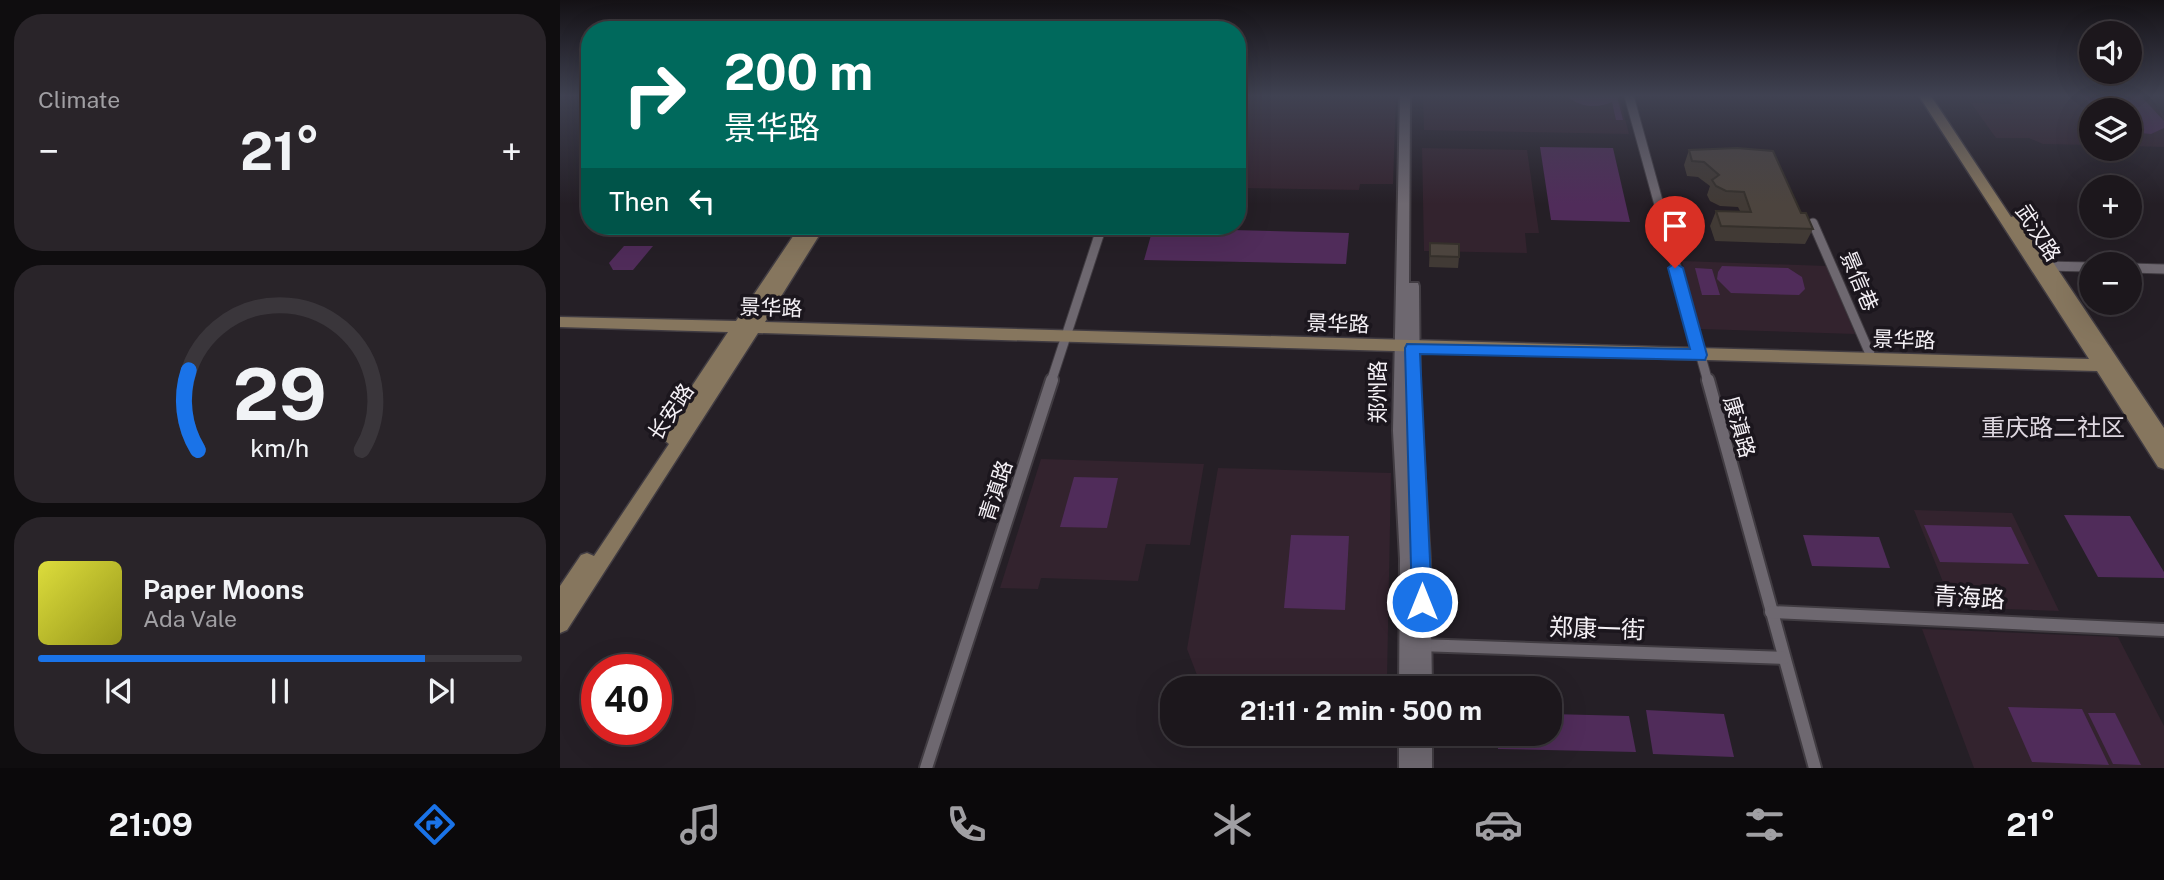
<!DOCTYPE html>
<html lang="en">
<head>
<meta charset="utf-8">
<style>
  :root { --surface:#1c171c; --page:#292429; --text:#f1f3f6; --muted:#a09fa3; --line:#3a363b; --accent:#1a73e8 }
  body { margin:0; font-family:"Public Sans","Noto Sans SC",sans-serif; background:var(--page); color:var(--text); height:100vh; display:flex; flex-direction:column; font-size:26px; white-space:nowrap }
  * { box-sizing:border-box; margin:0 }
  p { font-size:23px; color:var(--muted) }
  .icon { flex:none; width:38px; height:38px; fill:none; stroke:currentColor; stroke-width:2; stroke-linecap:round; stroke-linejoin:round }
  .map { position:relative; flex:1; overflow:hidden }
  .drawer { display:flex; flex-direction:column; gap:14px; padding:14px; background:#0f0d0f; width:560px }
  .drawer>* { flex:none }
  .banner { position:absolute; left:21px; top:21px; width:665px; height:214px; border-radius:28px; box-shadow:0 7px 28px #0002,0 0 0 2px var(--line); background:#00695c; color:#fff; overflow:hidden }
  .fabs { position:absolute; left:1519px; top:21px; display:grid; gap:14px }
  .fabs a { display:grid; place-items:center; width:63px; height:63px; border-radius:50%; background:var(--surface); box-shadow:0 7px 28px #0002,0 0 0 2px var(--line); font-size:35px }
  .speed { position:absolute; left:21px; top:654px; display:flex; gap:14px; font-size:35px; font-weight:700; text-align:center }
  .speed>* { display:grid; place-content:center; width:91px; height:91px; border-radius:50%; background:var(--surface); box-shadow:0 7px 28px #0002,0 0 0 2px var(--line); line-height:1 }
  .speed .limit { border:10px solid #d22; background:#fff; color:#111 }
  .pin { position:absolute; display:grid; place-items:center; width:60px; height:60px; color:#fff; margin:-72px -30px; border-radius:50% 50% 50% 0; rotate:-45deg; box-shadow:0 0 7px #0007 }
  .pin .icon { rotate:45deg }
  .me { position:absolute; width:77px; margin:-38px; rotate:0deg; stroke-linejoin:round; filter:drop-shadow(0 0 5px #0008) }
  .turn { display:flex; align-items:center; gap:24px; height:147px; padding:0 28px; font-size:32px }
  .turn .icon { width:91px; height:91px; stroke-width:2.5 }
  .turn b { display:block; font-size:49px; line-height:60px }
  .then { display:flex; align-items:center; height:66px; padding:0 28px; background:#0003; gap:14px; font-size:26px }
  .big { font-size:52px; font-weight:700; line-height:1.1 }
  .drawer .card { flex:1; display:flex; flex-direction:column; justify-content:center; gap:10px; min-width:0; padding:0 24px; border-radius:28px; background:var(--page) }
  .drawer .dial { align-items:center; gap:0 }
  .dial svg { height:182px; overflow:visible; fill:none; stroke:var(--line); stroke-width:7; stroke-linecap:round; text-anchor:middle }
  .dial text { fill:var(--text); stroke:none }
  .song { display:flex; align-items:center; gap:21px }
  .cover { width:84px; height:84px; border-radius:10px; background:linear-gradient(135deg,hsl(60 70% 55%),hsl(60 70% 35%)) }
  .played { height:7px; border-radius:4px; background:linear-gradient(90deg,var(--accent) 80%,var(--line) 80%) }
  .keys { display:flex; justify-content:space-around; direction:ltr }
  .heat { display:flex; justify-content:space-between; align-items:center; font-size:38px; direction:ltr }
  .trip { position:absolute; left:600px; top:676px; width:402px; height:70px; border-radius:28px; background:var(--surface); box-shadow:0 7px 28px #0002,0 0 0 2px var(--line); font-weight:700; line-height:70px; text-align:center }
  .tab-bar { display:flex; height:112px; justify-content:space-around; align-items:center; background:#0b090b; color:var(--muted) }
  .tab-bar .icon { width:49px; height:49px }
  .tab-bar .current { color:var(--accent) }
  .tab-bar b { font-size:32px; color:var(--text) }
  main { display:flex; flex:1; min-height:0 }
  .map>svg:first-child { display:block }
  .education { fill:#33232e }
  .green { fill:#502c5a }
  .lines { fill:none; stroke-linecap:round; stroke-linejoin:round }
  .minor-far1-casing { stroke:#413c42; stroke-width:11 }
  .minor-casing { stroke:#413c42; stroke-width:16 }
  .tertiary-casing { stroke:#413c42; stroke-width:4 }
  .secondary-casing { stroke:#413c42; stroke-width:3 }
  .minor-far1 { stroke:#6e6870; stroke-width:9 }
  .minor { stroke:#6e6870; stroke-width:12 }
  .tertiary { fill:#6e6870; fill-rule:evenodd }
  .secondary { fill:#86765e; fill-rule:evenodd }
  .wall { fill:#413a35 }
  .building { fill:#4c443e; stroke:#35302b; stroke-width:2 }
  .route { fill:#1a73e8; stroke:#114b97; stroke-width:2 }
  .labels { text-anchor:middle; stroke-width:7; stroke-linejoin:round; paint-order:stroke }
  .street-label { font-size:21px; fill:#f5f1f6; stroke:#1b161d }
  .quarter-label { font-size:24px; fill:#ded7e0; stroke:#1b161d }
  .near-street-label { font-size:24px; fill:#f5f1f6; stroke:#1b161d }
</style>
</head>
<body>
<main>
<section class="drawer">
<div class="card"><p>Climate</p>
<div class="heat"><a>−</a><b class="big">21°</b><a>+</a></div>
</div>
<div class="card dial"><svg viewBox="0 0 100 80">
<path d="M14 69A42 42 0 1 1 86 69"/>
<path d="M14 69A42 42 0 0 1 10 34" stroke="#1a73e8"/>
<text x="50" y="56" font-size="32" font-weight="700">29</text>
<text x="50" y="72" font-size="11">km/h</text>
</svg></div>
<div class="card">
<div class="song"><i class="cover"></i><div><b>Paper Moons</b><p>Ada Vale</p></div></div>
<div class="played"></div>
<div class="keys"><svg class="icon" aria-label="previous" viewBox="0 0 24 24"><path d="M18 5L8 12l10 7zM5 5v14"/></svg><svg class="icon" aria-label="pause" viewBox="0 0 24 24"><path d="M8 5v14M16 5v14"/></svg><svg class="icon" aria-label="next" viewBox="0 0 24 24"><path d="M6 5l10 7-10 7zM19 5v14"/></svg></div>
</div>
</section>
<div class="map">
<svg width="1604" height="768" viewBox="0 0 1604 768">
  <rect width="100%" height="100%" fill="#251f26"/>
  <!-- education -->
  <g class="education">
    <path d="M 677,96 L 836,96 L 833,184 L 800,184 L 799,190 L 677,188 Z"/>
    <path d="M 863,96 L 1059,96 L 1069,134 L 864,130 Z"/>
    <path d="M 1448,96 L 1586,96 L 1604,115 L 1604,147 L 1570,146 L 1570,110 L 1531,110 L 1531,145 L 1483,144 L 1469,138 L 1436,138 L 1411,103 L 1453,104 Z"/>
    <path d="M 862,148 L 967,150 L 979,233 L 965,233 L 967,253 L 864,251 Z"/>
    <path d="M 1122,261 L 1267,266 L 1295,334 L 1140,329 Z"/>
    <path d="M 481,459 L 644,464 L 630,545 L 586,544 L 578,581 L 481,578 L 478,589 L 440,588 Z"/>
    <path d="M 658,468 L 831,473 L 827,679 L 637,675 L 627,649 Z"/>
    <path d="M 1354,510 L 1452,513 L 1499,611 L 1393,607 Z"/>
    <path d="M 1362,629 L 1558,637 L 1604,726 L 1604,768 L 1414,768 Z"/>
  </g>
  <!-- green -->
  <g class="green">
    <path d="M 1007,96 L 1057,96 L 1063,120 L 1056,120 L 1052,102 C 1037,109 1019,107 1007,96 Z"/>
    <path d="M 1523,96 L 1581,96 L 1604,121 L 1604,128 L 1591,134 L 1570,132 L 1570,110 L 1535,110 Z"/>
    <path d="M 980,147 L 1053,148 L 1070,222 L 991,220 Z"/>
    <path d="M 593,228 L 789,233 L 786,264 L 584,260 Z"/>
    <path d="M 64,246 L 93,246 L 73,270 L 53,270 L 49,263 Z"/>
    <path d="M 1162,266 L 1228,268 L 1242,277 L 1245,289 L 1239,295 L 1171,293 L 1157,279 L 1158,272 Z"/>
    <path d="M 1135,268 L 1152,269 L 1160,295 L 1142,295 Z"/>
    <path d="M 514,477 L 558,478 L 547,528 L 500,527 Z"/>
    <path d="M 1504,515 L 1570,516 L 1604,572 L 1604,578 L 1538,577 Z"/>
    <path d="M 1364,525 L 1451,527 L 1469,564 L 1380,562 Z"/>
    <path d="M 731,535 L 789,536 L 785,610 L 724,608 Z"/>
    <path d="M 1243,535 L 1319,537 L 1330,568 L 1252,566 Z"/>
    <path d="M 1448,707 L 1522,709 L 1549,765 L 1472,762 Z"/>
    <path d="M 1086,710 L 1164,714 L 1174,757 L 1093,754 Z"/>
    <path d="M 1528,713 L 1555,713 L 1581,765 L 1553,764 Z"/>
    <path d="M 991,714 L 1069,716 L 1076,752 L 938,749 L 937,733 L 990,733 Z"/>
  </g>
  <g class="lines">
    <!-- minor-far1 casing -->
    <g class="minor-far1-casing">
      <g id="minor-far1">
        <path d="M 1069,96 L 1148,382"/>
        <path d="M 1253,223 L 1310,354"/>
        <path d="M 1483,266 L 1531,267"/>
        <path d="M 1570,268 L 1604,269"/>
        <path d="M 491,382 L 542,226"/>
      </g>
    </g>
    <!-- minor casing -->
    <g class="minor-casing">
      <g id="minor">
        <path d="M 1148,380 L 1255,768"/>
        <path d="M 1211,612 L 1604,630"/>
        <path d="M 859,645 L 1224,658"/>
        <path d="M 366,768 L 492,380"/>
      </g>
    </g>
    <!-- tertiary casing -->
    <g class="tertiary-casing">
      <g id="tertiary">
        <path d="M 840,96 L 850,96 L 849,283 L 858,283 L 859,286 L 860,395 L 870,560 L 872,688 L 839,688 L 840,559 L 833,431 Z"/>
        <rect x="839" y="733" width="33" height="35"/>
      </g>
    </g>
    <!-- secondary casing -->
    <g class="secondary-casing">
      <path id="secondary" d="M 1359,96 L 1371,96 L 1451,217 L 1457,215 L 1462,216 L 1604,428 L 1604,469 L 1598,467 L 1537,371 L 198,333 L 7,630 L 0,633 L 0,586 L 21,555 L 27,553 L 34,556 L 109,444 L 102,438 L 104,433 L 122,401 L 168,332 L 0,327 L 0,317 L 176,321 L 240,226 L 265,226 L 205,322 L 1529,359 Z"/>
    </g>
    <!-- minor-far1 -->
    <use href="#minor-far1" class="minor-far1"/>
    <!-- minor -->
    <use href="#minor" class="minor"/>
    <!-- tertiary -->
    <use href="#tertiary" class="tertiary"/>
    <!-- secondary -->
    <use href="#secondary" class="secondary"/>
  </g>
  <!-- wall -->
  <g class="wall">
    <path d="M 1129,150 L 1241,213 L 1253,229 L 1245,244 L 1155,241 L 1150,226 L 1156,211 L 1180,211 L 1178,207 L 1160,206 L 1150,201 L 1147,195 L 1150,186 L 1138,177 L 1127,176 L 1124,165 Z"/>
    <path d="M 870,243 L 899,257 L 898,268 L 869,267 Z"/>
  </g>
  <!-- building -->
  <g class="building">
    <path d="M 1177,148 L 1213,151 L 1241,213 L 1246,213 L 1253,229 L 1161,226 L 1156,211 L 1191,212 L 1184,192 L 1166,191 L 1156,186 L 1152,180 L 1159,175 L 1144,162 L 1132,161 L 1129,150 Z"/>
    <path d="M 870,243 L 899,244 L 899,257 L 870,256 Z"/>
  </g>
  <!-- sky -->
  <linearGradient id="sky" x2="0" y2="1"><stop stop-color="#141115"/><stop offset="0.47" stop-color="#404252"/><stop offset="1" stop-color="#404252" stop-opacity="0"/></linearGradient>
  <rect width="1604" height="204" fill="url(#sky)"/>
  <!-- route -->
  <path class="route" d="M 1115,263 L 1123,268 L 1147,355 L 1145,360 L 860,354 L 872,602 L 869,609 L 862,611 L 855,609 L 852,602 L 845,348 L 847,344 L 1130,349 L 1108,268 Z"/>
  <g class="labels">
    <!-- street labels -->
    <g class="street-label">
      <text transform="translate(1478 233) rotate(57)" y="7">武汉路</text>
      <text transform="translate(1299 281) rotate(67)" y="7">景信巷</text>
      <text transform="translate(211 308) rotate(2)" y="7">景华路</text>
      <text transform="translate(778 324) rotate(2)" y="7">景华路</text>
      <text transform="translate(1344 340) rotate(2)" y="7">景华路</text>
      <text transform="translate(818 392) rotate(-90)" y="7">郑州路</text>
      <text transform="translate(111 412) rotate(-56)" y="7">长安路</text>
      <text transform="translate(1179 427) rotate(74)" y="7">康滇路</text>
      <text transform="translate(436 491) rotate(-72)" y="7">青滇路</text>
    </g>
    <!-- quarter labels -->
    <g class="quarter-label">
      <text x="1493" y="436">重庆路二社区</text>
    </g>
    <!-- near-street labels -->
    <g class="near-street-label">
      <text transform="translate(1409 598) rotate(3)" y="8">青海路</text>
      <text transform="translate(1037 629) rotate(2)" y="8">郑康一街</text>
    </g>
  </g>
</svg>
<div class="fabs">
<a><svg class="icon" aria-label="sound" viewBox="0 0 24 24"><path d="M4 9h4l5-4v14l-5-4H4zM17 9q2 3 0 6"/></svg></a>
<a><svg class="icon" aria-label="layers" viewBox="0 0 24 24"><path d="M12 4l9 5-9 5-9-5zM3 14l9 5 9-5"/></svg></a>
<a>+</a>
<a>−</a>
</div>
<div class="speed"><div class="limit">40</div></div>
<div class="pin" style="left:1115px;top:268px;background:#d93025"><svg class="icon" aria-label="arrive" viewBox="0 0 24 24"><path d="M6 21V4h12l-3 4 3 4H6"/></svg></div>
<svg class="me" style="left:862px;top:602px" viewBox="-20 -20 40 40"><circle r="17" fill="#1a73e8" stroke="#fff" stroke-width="3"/><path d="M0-11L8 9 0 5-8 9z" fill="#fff"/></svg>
<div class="trip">21:11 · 2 min · 500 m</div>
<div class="banner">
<div class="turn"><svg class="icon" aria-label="right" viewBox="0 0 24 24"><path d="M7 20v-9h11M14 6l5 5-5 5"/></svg><div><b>200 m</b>景华路</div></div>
<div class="then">Then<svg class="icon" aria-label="left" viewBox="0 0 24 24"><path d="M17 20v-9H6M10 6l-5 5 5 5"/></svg></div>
</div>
</div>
</main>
<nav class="tab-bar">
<b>21:09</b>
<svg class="icon current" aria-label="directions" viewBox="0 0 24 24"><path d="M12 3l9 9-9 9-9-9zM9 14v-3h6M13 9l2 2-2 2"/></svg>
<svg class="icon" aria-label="music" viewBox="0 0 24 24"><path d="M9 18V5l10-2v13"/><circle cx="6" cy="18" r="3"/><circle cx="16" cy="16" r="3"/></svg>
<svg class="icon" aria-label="phone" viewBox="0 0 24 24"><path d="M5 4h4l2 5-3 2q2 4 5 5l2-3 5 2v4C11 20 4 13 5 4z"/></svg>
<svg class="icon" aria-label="climate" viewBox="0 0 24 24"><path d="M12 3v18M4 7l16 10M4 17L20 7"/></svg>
<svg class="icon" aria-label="car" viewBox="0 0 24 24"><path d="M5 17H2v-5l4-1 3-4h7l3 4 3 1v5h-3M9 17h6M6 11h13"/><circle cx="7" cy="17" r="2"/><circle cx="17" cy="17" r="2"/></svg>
<svg class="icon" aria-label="filters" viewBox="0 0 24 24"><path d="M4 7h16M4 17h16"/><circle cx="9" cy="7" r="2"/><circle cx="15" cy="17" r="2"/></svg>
<b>21°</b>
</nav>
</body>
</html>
